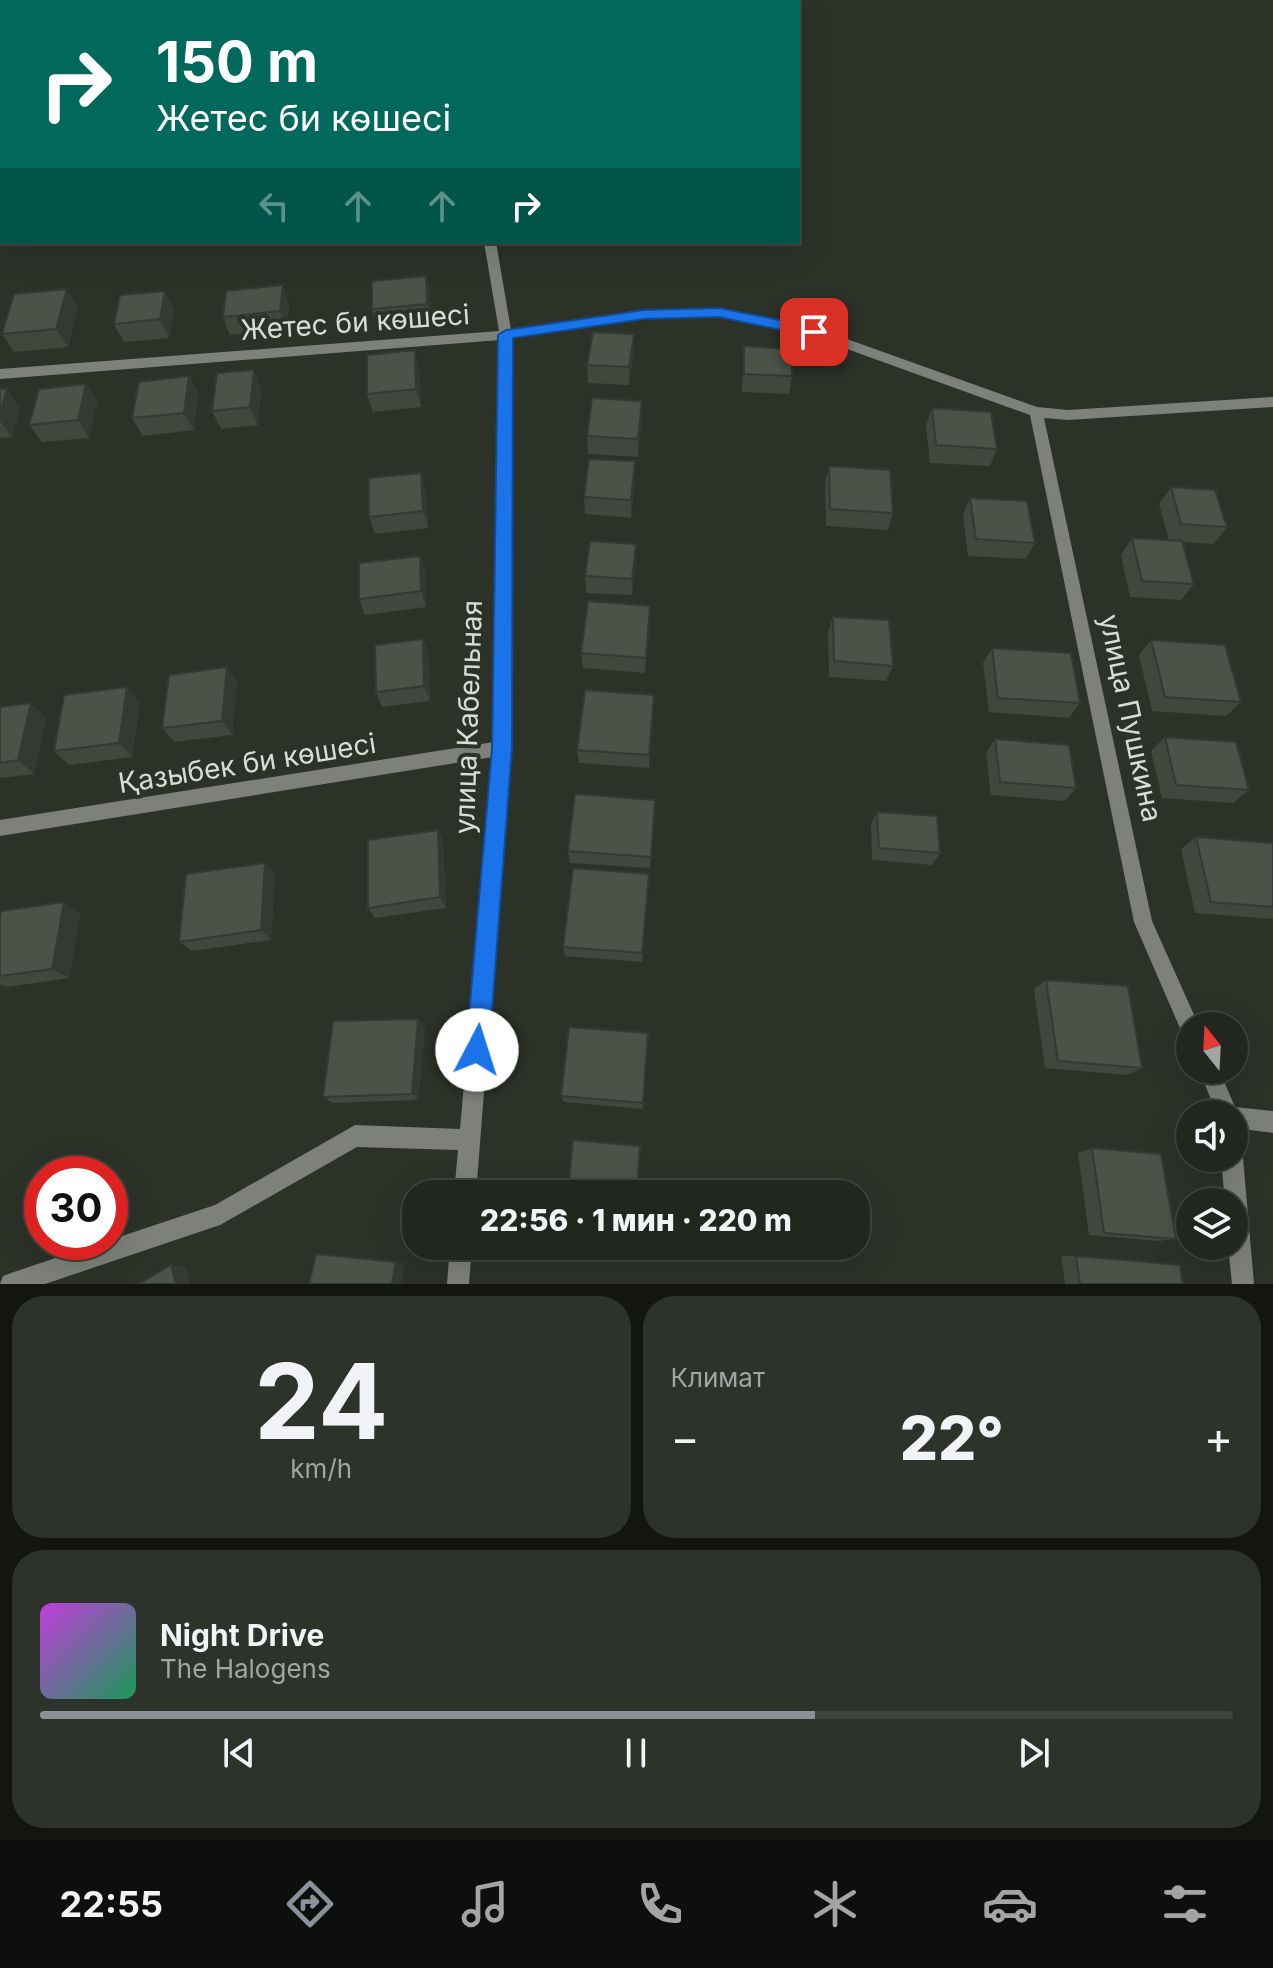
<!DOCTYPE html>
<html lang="ru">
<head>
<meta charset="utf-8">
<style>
  :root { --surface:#21261e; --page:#2d322b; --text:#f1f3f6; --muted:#a2a5a4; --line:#3e433c; --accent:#8c9099 }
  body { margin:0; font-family:Inter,sans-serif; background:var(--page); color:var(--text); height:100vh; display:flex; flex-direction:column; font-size:30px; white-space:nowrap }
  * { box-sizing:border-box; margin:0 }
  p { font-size:26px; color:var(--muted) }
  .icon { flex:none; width:44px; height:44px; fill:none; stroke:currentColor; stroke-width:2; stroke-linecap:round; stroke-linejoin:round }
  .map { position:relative; height:1284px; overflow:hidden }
  .details { display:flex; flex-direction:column; gap:12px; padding:12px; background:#121510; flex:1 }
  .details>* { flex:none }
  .hud { position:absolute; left:0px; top:0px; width:800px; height:244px; box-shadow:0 8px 32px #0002,0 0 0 2px var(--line); background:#00695c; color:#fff; overflow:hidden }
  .needle { width:52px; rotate:342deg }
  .tools { position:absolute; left:1176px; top:1012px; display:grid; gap:16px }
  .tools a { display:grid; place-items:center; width:72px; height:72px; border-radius:50%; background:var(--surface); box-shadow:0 8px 32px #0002,0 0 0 2px var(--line); font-size:40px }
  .speed { position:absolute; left:24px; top:1156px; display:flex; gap:16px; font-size:40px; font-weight:700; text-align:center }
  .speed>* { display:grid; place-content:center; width:104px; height:104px; border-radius:50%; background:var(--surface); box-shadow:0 8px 32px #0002,0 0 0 2px var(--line); line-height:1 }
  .speed .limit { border:12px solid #d22; background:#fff; color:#111 }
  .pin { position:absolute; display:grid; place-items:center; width:68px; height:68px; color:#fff; margin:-34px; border-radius:16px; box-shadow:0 4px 12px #0006 }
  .me { position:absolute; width:88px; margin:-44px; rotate:5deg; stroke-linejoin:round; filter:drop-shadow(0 0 6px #0008) }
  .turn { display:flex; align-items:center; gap:28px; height:168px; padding:0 24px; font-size:36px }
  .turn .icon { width:104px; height:104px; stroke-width:2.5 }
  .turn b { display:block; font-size:56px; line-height:68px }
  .lanes { display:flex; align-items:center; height:76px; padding:0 24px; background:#0003; justify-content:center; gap:40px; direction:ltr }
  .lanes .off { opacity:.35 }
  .big { font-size:60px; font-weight:800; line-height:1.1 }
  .details .tile { flex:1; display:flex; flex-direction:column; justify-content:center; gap:12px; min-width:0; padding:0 28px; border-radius:32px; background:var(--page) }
  .details .dial { align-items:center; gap:0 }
  .dial b { font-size:104px; line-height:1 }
  .song { display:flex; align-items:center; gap:24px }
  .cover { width:96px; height:96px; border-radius:12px; background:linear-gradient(135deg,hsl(290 70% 55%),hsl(150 70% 35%)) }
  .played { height:8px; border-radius:4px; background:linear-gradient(90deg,var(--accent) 65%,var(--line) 65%) }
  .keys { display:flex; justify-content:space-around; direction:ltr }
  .heat { display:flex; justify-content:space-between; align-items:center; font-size:44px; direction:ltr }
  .details .tiles { flex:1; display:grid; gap:12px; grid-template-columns:1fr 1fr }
  .tile:last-child { grid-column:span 2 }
  .trip { position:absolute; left:402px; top:1180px; width:468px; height:80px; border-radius:32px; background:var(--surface); box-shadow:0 8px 32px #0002,0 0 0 2px var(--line); font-weight:800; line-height:80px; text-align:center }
  .dock { display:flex; height:128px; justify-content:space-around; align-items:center; background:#0d0f0c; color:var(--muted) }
  .dock .icon { width:56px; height:56px }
  .dock .active { color:var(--accent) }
  .dock b { font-size:36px; color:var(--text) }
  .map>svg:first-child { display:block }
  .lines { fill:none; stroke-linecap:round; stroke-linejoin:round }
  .minor { fill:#7e817b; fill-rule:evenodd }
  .wall { fill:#40473d }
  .shaded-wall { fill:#343932 }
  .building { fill:#4b5247; stroke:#343932; stroke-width:2 }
  .route { fill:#1a73e8; stroke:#114b97; stroke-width:2 }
  .labels { text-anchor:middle; stroke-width:8; stroke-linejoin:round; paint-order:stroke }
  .street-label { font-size:28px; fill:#d9dcd6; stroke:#2c3228 }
</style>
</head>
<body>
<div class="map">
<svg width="1273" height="1284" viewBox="0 0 1273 1284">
  <rect width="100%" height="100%" fill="#2c3228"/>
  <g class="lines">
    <!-- minor -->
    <g class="minor">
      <rect x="456" y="0" width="10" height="2"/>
      <rect x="0" y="75" width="2" height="6"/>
      <path d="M 484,242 L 496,242 L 511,330 L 644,311 L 719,308 L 819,329 L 1037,407 L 1068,410 L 1273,397 L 1273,407 L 1068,420 L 1044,418 L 1152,921 L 1199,1026 L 1190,1026 L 1190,1038 L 1183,1035 L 1134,922 L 1030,415 L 811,336 L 719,316 L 644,319 L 512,338 L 511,748 L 476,1194 L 454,1194 L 458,1150 L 357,1147 L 220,1225 L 45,1284 L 0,1284 L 3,1276 L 11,1273 L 103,1242 L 110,1242 L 110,1240 L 215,1205 L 355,1125 L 460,1129 L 493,757 L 0,836 L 0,820 L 494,742 L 500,340 L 0,379 L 0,369 L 499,331 Z"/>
      <path d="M 1199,1070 L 1219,1070 L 1235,1107 L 1273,1111 L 1273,1133 L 1234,1128 L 1234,1114 L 1217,1114 Z"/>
      <path d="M 1234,1148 L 1240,1150 L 1243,1158 L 1254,1284 L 1232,1284 L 1228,1246 L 1234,1246 L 1234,1202 L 1225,1202 L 1221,1158 L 1234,1158 Z"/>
      <path d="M 450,1246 L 472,1246 L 469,1284 L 447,1284 Z"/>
    </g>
  </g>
  <!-- wall -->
  <g class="wall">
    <path d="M 426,276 L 430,294 L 431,322 L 377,327 L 372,309 Z"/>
    <path d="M 283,285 L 289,304 L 287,329 L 230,335 L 223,317 Z"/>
    <path d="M 78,307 L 68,347 L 14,352 L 2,334 Z"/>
    <path d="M 174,310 L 169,338 L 124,342 L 114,324 Z"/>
    <path d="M 634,334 L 634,352 L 629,385 L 588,383 L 587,365 Z"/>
    <path d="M 744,346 L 792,376 L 789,394 L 742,392 Z"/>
    <path d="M 419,368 L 421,407 L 373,412 L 367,394 Z"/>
    <path d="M 189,376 L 198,394 L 194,430 L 143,436 L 132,418 Z"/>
    <path d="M 86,384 L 97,402 L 89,438 L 42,442 L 29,425 Z"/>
    <path d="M 261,388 L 258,425 L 221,429 L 212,411 Z"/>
    <path d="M 0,389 L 20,407 L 12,437 L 0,438 Z"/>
    <path d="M 642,401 L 642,419 L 638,457 L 588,454 L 587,436 Z"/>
    <path d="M 932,408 L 997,449 L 990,466 L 930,463 L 926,426 Z"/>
    <path d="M 829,466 L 893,513 L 888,530 L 826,526 L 825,484 Z"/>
    <path d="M 635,479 L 631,518 L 585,514 L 584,497 Z"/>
    <path d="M 1171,487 L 1227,527 L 1214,544 L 1183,542 L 1194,584 L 1181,600 L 1130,597 L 1121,555 L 1132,538 L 1169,540 L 1159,504 Z"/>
    <path d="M 426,490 L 428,528 L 375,534 L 369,517 Z"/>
    <path d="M 970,498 L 1035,543 L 1026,559 L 968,556 L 963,515 Z"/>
    <path d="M 420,556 L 425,573 L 426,607 L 365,615 L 359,599 Z"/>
    <path d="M 636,561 L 632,595 L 586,593 L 585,576 Z"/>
    <path d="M 650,606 L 645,673 L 583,668 L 581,653 Z"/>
    <path d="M 833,617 L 893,666 L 886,681 L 829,677 L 828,632 Z"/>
    <path d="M 423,639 L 428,654 L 430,701 L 382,707 L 376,692 Z"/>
    <path d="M 1151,640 L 1241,702 L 1226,716 L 1152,711 L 1139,655 Z"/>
    <path d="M 992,648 L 1080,703 L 1069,718 L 989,712 L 983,663 Z"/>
    <path d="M 237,682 L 232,735 L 174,742 L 162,728 Z"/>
    <path d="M 140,702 L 132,757 L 69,765 L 54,751 Z"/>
    <path d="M 0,707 L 46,718 L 34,774 L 0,778 Z"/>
    <path d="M 653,710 L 649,768 L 579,763 L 577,750 Z"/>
    <path d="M 1165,737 L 1249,790 L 1233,803 L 1162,798 L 1151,751 Z"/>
    <path d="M 995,739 L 1076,788 L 1065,801 L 991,795 L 986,753 Z"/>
    <path d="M 655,800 L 650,868 L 570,863 L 568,851 Z"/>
    <path d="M 877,812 L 940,853 L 932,865 L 872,860 L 871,824 Z"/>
    <path d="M 438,830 L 443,843 L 446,908 L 375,918 L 368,908 Z"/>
    <path d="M 1196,837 L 1273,843 L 1273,919 L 1195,913 L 1181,849 Z"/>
    <path d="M 265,863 L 275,874 L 271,940 L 193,951 L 179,942 Z"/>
    <path d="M 649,874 L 642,962 L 565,956 L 563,947 Z"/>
    <path d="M 80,913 L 69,978 L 7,987 L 0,984 L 0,917 Z"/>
    <path d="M 1046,980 L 1142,1068 L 1127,1075 L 1045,1068 L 1034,989 Z"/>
    <path d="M 418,1019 L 425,1027 L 418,1100 L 333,1103 L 323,1097 Z"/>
    <path d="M 648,1033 L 643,1109 L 564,1102 L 561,1096 Z"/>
    <path d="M 1092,1148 L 1176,1239 L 1158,1241 L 1089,1235 L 1078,1153 Z"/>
    <path d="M 1061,1256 L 1076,1256 L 1183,1284 L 1065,1284 Z"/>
  </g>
  <!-- shaded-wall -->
  <g class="shaded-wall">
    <path d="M 426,276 L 430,294 L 431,322 L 427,304 Z"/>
    <path d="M 283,285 L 289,304 L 287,329 L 280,311 Z"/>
    <path d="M 67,289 L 78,307 L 68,347 L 56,329 Z"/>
    <path d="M 165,291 L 174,310 L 169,338 L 160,319 Z"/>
    <path d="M 634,334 L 634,352 L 629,385 L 629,367 Z"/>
    <path d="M 415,350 L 419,368 L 421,407 L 416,389 Z"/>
    <path d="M 254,370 L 261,388 L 258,425 L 250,407 Z"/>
    <path d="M 189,376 L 198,394 L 194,430 L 184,413 Z"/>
    <path d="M 86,384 L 97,402 L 89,438 L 78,420 Z"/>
    <path d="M 7,389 L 20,407 L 12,437 L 0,421 L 0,414 Z"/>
    <path d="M 642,401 L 642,419 L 638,457 L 638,439 Z"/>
    <path d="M 635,461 L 635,479 L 631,518 L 631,500 Z"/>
    <path d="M 421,473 L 426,490 L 428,528 L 423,511 Z"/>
    <path d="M 636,544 L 636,561 L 632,595 L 632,579 Z"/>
    <path d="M 420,556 L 425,573 L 426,607 L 421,591 Z"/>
    <path d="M 650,606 L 650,622 L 645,673 L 646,658 Z"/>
    <path d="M 423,639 L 428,654 L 430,701 L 424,686 Z"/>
    <path d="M 227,667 L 237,682 L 232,735 L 222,721 Z"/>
    <path d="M 127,687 L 140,702 L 132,757 L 119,743 Z"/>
    <path d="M 31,703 L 46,718 L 34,774 L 18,760 Z"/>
    <path d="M 438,830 L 443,843 L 446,908 L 440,897 Z"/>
    <path d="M 265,863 L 275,874 L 271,940 L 261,930 Z"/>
    <path d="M 64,902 L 80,913 L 69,978 L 52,969 Z"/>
    <path d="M 418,1019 L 425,1027 L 418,1100 L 412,1094 Z"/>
    <path d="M 396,1262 L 405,1263 L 401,1284 L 392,1284 Z"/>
    <path d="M 171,1265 L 186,1266 L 191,1284 L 176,1284 Z"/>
  </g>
  <!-- building -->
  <g class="building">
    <path d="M 218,0 L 246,0 L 246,2 L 217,2 Z"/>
    <rect x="257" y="0" width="34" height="2"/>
    <rect x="381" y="0" width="44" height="2"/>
    <path d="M 513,0 L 552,0 L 552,2 L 514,2 Z"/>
    <path d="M 426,276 L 427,304 L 372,309 L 372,281 Z"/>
    <path d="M 283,285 L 280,311 L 223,317 L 226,291 Z"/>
    <path d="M 67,289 L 56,329 L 2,334 L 14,294 Z"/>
    <path d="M 165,291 L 160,319 L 114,324 L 120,295 Z"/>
    <path d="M 593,332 L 634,334 L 629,367 L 587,365 Z"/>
    <path d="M 744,346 L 792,349 L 792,376 L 744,374 Z"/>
    <path d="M 415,350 L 416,389 L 367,394 L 367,355 Z"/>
    <path d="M 254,370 L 250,407 L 212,411 L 217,373 Z"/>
    <path d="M 189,376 L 184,413 L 132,418 L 139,382 Z"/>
    <path d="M 86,384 L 78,420 L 29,425 L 39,389 Z"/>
    <path d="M 0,389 L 7,389 L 0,414 Z"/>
    <path d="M 592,398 L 642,401 L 638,439 L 587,436 Z"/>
    <path d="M 932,408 L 991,412 L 997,449 L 936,445 Z"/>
    <path d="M 589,459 L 635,461 L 631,500 L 584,497 Z"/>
    <path d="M 829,466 L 890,470 L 893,513 L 830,509 Z"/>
    <path d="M 421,473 L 423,511 L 369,517 L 369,478 Z"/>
    <path d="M 1171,487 L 1215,490 L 1227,527 L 1181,524 Z"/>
    <path d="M 970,498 L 1027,501 L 1035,543 L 976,539 Z"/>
    <path d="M 1132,538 L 1182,541 L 1194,584 L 1142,581 Z"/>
    <path d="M 590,541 L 636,544 L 632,579 L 585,576 Z"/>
    <path d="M 420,556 L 421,591 L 359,599 L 359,563 Z"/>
    <path d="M 588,601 L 650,606 L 646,658 L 581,653 Z"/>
    <path d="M 833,617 L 889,620 L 893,666 L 834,661 Z"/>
    <path d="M 423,639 L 424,686 L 376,692 L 375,645 Z"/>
    <path d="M 1151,640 L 1225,645 L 1241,702 L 1165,697 Z"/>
    <path d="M 992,648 L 1071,653 L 1080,703 L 998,698 Z"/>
    <path d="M 227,667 L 222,721 L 162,728 L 169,675 Z"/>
    <path d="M 127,687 L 119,743 L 54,751 L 64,695 Z"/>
    <path d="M 585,690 L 654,695 L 649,755 L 577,750 Z"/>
    <path d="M 31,703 L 18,760 L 0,763 L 0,707 Z"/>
    <path d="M 1165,737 L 1236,742 L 1249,790 L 1176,785 Z"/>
    <path d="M 995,739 L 1069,745 L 1076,788 L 1000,782 Z"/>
    <path d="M 575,794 L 655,800 L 651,857 L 568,851 Z"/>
    <path d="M 877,812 L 937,816 L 940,853 L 879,848 Z"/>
    <path d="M 438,830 L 440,897 L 368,908 L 368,840 Z"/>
    <path d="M 1196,837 L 1273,843 L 1273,907 L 1211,902 Z"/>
    <path d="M 265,863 L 261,930 L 179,942 L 186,874 Z"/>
    <path d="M 573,868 L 649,874 L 642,953 L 563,947 Z"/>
    <path d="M 64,902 L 52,969 L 0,976 L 0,917 L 1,911 Z"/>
    <path d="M 1046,980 L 1128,986 L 1142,1068 L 1058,1061 Z"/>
    <path d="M 418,1019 L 412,1094 L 323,1097 L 333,1021 Z"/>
    <path d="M 569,1027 L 648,1033 L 643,1103 L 561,1096 Z"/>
    <path d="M 573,1140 L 640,1146 L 637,1194 L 568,1194 Z"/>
    <path d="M 1092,1148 L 1161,1154 L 1176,1239 L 1104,1233 Z"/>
    <path d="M 316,1254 L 396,1262 L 392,1284 L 309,1284 Z"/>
    <path d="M 1076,1256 L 1180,1265 L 1183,1284 L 1080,1284 Z"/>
    <path d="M 171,1265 L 176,1284 L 138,1284 Z"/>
  </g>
  <!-- route -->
  <path class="route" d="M 719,308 L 814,327 L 821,332 L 814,337 L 719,317 L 644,319 L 513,338 L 512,748 L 489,1050 L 485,1058 L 477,1061 L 469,1058 L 466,1050 L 492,748 L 498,335 L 506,330 L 644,310 Z"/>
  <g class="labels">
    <!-- street labels -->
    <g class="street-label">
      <text transform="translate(355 322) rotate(-4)" y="10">Жетес би көшесі</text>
      <text transform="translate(468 717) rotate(-88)" y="10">улица Кабельная</text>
      <text transform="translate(1131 718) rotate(78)" y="10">улица Пушкина</text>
      <text transform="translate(247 763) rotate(-9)" y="10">Қазыбек би көшесі</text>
    </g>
  </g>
</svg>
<div class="tools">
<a><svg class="needle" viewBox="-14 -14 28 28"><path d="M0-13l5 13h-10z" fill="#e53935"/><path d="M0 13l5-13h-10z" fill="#a2a5a4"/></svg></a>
<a><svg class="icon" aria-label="sound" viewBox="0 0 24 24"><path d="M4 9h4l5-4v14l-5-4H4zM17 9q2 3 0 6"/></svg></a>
<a><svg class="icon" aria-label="layers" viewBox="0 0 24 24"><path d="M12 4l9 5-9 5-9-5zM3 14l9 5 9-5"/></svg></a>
</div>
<div class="speed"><div class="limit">30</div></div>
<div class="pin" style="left:814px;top:332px;background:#d93025"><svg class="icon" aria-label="arrive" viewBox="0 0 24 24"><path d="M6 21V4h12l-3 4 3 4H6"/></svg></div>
<svg class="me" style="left:477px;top:1050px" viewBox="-20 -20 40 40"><circle r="19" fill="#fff"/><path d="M0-13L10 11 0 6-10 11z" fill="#1a73e8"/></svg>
<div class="trip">22:56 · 1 мин · 220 m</div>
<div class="hud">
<div class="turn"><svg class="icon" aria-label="right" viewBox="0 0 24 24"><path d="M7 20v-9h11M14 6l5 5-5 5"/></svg><div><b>150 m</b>Жетес би көшесі</div></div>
<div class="lanes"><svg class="icon off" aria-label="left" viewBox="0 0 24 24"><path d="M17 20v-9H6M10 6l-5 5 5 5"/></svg><svg class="icon off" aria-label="ahead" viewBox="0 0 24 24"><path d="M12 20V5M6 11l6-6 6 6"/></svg><svg class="icon off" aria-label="ahead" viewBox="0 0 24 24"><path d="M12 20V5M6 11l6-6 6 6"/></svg><svg class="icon" aria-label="right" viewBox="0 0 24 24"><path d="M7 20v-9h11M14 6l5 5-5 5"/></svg></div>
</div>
</div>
<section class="details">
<div class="tiles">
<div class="tile dial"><b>24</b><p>km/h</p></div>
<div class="tile"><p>Климат</p>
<div class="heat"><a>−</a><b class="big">22°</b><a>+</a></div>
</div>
<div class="tile">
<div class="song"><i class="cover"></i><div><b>Night Drive</b><p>The Halogens</p></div></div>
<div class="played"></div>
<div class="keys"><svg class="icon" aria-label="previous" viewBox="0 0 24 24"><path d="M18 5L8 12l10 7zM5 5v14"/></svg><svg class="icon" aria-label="pause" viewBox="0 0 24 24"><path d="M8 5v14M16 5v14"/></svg><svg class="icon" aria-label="next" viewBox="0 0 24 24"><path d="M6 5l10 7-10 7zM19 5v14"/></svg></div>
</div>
</div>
</section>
<nav class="dock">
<b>22:55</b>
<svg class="icon active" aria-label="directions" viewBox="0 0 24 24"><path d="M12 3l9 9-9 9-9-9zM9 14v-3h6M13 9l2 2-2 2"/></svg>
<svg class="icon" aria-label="music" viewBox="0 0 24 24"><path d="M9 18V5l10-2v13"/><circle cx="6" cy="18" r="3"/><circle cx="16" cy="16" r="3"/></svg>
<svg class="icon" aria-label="phone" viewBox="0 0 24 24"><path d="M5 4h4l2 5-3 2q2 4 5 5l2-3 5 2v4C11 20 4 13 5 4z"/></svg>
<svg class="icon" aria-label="climate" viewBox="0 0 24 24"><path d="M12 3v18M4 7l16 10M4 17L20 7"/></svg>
<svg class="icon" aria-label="car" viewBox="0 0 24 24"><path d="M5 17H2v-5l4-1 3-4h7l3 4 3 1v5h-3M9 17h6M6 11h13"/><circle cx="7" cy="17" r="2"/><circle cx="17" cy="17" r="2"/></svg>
<svg class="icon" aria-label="filters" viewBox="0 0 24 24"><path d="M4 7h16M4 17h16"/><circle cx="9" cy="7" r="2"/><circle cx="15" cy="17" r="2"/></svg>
</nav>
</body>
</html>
